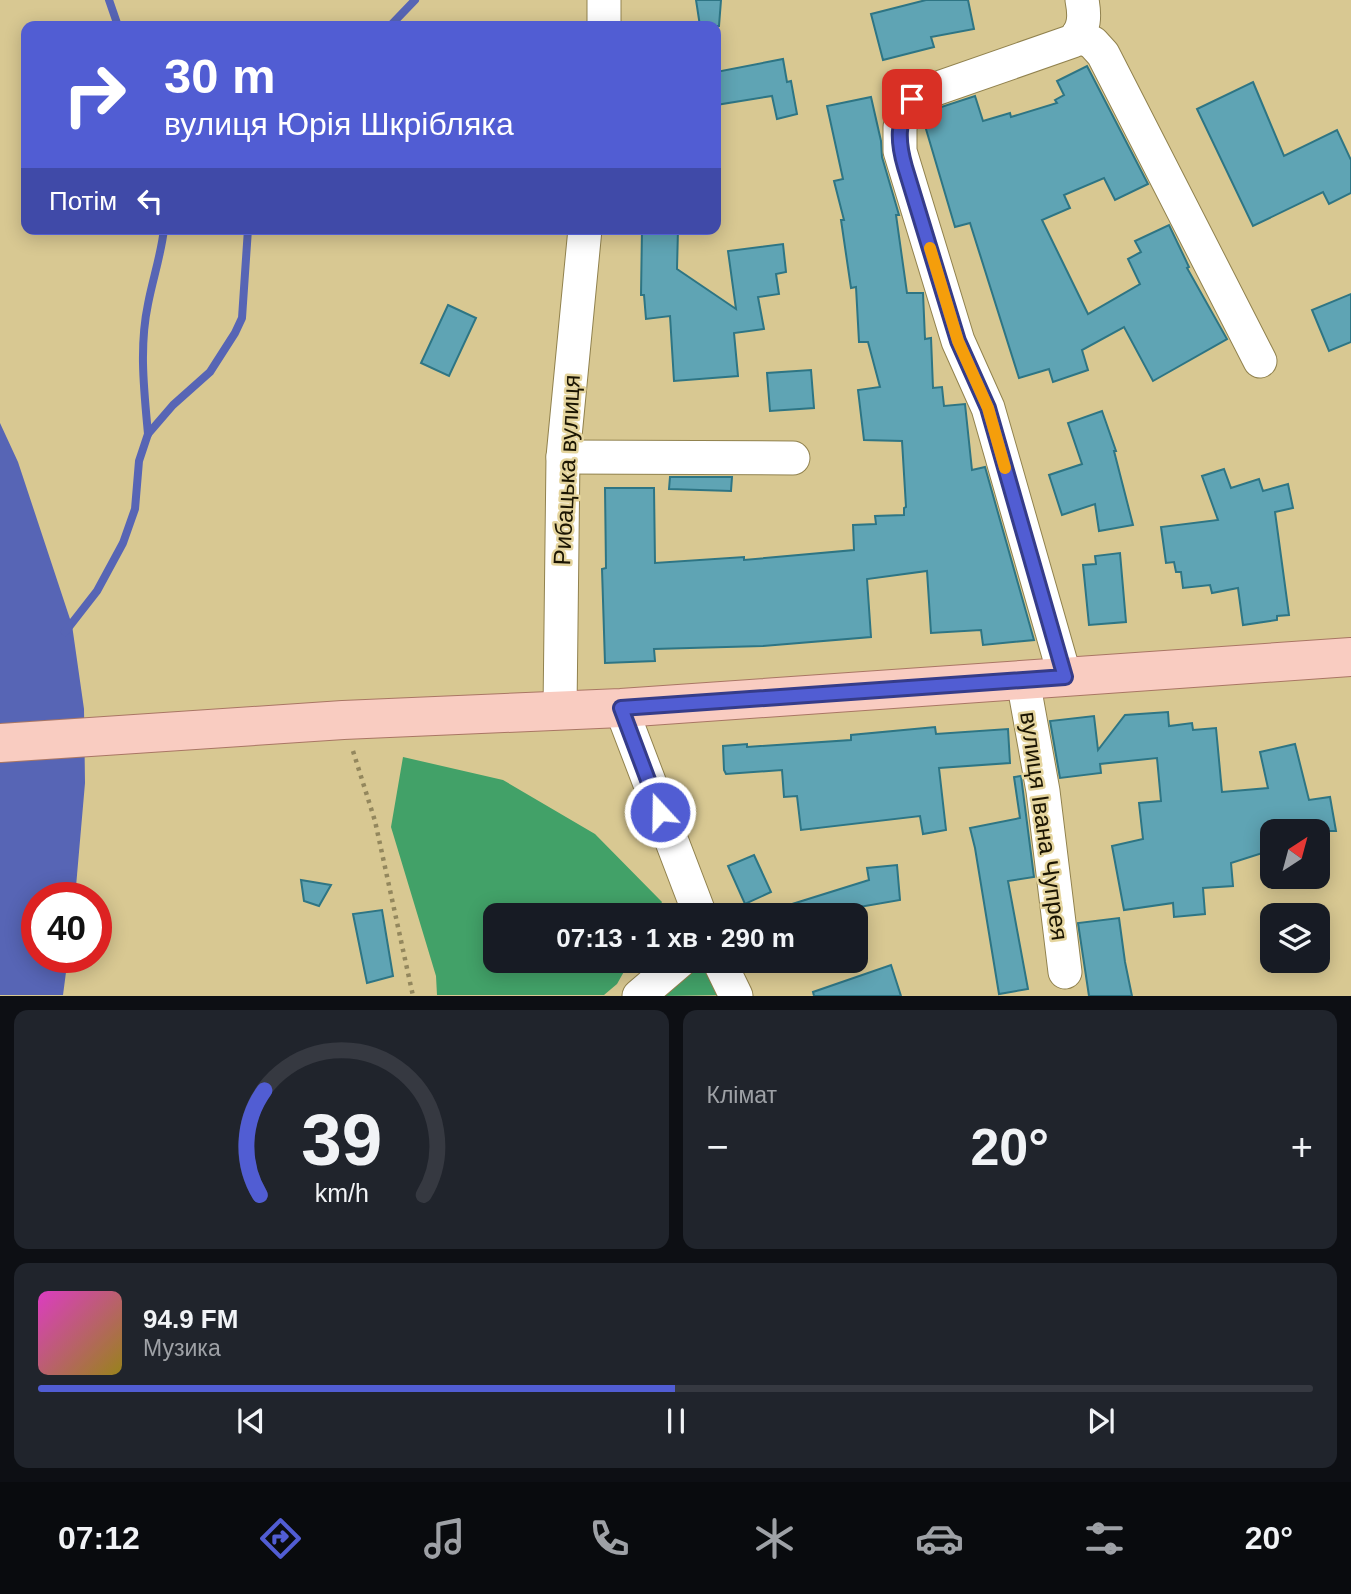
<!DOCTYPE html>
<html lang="uk">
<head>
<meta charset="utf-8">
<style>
  :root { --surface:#171b24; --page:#20242c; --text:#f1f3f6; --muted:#9ea1a6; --line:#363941; --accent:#515dd3 }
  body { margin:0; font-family:Helvetica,sans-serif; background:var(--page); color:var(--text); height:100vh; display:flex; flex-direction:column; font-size:26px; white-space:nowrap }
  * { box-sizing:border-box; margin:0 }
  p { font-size:23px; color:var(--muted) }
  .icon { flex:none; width:38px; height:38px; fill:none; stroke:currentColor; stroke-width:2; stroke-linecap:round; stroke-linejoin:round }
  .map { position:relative; height:996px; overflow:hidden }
  .drawer { display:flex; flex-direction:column; gap:14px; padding:14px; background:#0d0f14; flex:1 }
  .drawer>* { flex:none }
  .guide { position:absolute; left:21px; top:21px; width:700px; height:214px; border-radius:14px; box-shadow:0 4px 18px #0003; background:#515dd3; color:#fff; overflow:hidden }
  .needle { width:46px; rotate:36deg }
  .fabs { position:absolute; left:1260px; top:819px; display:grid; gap:14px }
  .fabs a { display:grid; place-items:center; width:70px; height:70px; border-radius:14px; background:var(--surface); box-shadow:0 4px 18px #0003; font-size:35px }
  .speed { position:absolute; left:21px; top:882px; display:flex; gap:14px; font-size:35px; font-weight:700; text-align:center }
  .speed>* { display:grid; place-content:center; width:91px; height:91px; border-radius:50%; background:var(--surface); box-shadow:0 4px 18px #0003; line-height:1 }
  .speed .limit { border:10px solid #d22; background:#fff; color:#111 }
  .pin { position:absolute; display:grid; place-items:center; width:60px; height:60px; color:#fff; margin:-30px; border-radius:14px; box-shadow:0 4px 10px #0006 }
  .me { position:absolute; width:77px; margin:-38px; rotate:339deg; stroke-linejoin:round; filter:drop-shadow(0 0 5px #0008) }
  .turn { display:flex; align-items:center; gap:24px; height:147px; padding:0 28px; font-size:32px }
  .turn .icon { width:91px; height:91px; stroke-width:2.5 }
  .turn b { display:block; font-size:49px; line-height:60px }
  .then { display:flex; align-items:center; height:66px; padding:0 28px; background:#0003; gap:14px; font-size:26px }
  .big { font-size:52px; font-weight:700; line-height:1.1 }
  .drawer .widget { flex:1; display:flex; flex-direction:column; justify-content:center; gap:10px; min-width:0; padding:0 24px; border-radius:14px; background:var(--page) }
  .drawer .dial { align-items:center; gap:0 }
  .dial svg { height:182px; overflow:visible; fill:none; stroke:var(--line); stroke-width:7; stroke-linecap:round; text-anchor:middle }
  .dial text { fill:var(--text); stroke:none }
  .song { display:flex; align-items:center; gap:21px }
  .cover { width:84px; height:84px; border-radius:10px; background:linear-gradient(135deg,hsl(310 70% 55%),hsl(50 70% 35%)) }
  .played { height:7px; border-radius:4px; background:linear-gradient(90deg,var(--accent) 50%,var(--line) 50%) }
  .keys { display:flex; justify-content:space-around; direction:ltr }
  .heat { display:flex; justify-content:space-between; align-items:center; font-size:38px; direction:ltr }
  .drawer .tiles { flex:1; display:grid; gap:14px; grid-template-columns:1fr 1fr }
  .widget:last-child { grid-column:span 2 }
  .trip { position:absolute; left:483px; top:903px; width:385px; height:70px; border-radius:14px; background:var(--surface); box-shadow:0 4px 18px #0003; font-weight:700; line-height:70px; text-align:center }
  .dock { display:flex; height:112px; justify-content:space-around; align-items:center; background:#090b0e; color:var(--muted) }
  .dock .icon { width:49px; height:49px }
  .dock .on { color:var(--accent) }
  .dock b { font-size:32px; color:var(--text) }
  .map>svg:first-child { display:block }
  .forest { fill:#42a168 }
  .water { fill:#5765b5 }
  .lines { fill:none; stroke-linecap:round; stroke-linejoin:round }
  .stream { stroke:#5765b5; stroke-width:8 }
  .building { fill:#5fa4b4; stroke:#2e7584; stroke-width:2 }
  .minor-casing { stroke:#91824e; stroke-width:35 }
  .major-casing { stroke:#a97664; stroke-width:40 }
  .path { stroke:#93875d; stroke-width:4.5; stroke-dasharray:3.5 5; stroke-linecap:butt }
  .minor { stroke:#fff; stroke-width:33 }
  .major { stroke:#f9ccc1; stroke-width:38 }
  .route-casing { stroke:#353c89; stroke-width:18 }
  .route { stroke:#515dd3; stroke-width:12 }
  .slow { stroke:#f59e0b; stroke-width:12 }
  .labels { text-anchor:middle; stroke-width:5; stroke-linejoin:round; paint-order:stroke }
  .street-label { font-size:24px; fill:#1b1502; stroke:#e5d59e }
</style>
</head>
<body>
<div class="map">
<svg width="1351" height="996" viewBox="0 0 1351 996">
  <rect width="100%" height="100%" fill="#d8c892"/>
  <!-- forest -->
  <g class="forest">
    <path d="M 403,757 L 503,780 L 595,834 L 662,902 L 655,915 L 495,915 L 495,961 L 630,961 L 617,984 L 604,995 L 437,995 L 436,976 L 391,827 Z"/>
    <path d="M 698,963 L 723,995 L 663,996 Z"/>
  </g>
  <!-- water -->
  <path class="water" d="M 0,423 L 18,462 L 72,625 L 84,709 L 85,783 L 75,898 L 37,898 L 37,957 L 68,957 L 63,995 L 0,995 Z"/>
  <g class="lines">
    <!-- stream -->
    <g class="stream">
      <path d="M 109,0 L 118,26"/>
      <path d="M 390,26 L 415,0"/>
      <path d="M 148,434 C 144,390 139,347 148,304 C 153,278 161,255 164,229"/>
      <path d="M 65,632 L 97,591 L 123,543 L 135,509 L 139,461 L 148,434 L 173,405 L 210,372 L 235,333 L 242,318 L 248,229"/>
    </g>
  </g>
  <!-- building -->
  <g class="building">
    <path d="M 696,0 L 721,0 L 719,26 L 700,26 Z"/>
    <path d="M 926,0 L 968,0 L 974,29 L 931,37 L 934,47 L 883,60 L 871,14 Z"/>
    <path d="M 783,59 L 787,82 L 791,81 L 797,114 L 777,119 L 772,96 L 716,105 L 716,72 Z"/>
    <path d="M 1087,66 L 1148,184 L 1115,200 L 1104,178 L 1064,195 L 1070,208 L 1042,220 L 1088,314 L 1140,284 L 1128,259 L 1141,252 L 1135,241 L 1169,225 L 1189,267 L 1187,268 L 1227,339 L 1153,381 L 1124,327 L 1082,350 L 1088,370 L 1053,382 L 1049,369 L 1019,378 L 970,223 L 955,227 L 923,119 L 929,111 L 975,96 L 983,121 L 1010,113 L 1011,117 L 1057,103 L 1055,100 L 1064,95 L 1057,81 Z"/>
    <path d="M 1253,82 L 1284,156 L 1337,130 L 1351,160 L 1351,193 L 1329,204 L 1323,192 L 1253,226 L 1197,109 Z"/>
    <path d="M 871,97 L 881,141 L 882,157 L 899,215 L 896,215 L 907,293 L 923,293 L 925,339 L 931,338 L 933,388 L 942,387 L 944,406 L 965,404 L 972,470 L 985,467 L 1034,640 L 983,645 L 981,630 L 931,633 L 927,571 L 867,579 L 871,637 L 763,646 L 654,649 L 655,661 L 605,663 L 602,569 L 606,568 L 605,488 L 654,488 L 655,563 L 744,557 L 744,560 L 854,550 L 853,525 L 876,524 L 875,516 L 904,515 L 904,508 L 906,507 L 902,441 L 864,440 L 858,390 L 880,387 L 868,342 L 859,342 L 856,287 L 851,288 L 841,220 L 844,220 L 834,181 L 843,179 L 827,106 Z"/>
    <path d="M 642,229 L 678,229 L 677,269 L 736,309 L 728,251 L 783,244 L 786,272 L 776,274 L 779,294 L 758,297 L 764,329 L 734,333 L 738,376 L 674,381 L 670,316 L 646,319 L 644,295 L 641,295 Z"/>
    <path d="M 1351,294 L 1351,342 L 1329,351 L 1312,310 Z"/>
    <path d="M 448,305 L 476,318 L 449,376 L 421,363 Z"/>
    <path d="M 811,370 L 814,408 L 770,411 L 767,373 Z"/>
    <path d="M 1102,411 L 1116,451 L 1114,451 L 1133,525 L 1099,531 L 1095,504 L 1062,515 L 1049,475 L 1082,464 L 1068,423 Z"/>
    <path d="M 1224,469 L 1231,488 L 1259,479 L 1263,491 L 1288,484 L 1293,508 L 1275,512 L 1289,615 L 1277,616 L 1277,620 L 1243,625 L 1238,588 L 1212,593 L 1210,585 L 1183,588 L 1181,572 L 1176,572 L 1174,562 L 1166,563 L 1161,527 L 1218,520 L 1202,476 Z"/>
    <path d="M 670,477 L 732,477 L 731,491 L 669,489 Z"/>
    <path d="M 1120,553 L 1126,622 L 1089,625 L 1083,565 L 1096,564 L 1095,556 Z"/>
    <path d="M 1168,712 L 1169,726 L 1192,723 L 1193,730 L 1216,728 L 1222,792 L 1268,788 L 1260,752 L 1295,744 L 1309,800 L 1330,797 L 1336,831 L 1272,831 L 1272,850 L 1231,863 L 1233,886 L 1203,888 L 1205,914 L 1174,917 L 1173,903 L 1124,910 L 1112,846 L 1143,839 L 1139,803 L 1161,801 L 1157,758 L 1100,764 L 1101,773 L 1060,778 L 1050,721 L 1094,716 L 1098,750 L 1125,715 Z"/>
    <path d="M 935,727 L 936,734 L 1008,729 L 1010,763 L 939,768 L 946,830 L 923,834 L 920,816 L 801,830 L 797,796 L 784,797 L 782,770 L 726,774 L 724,770 L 723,746 L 747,744 L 747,747 L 851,740 L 851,735 Z"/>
    <path d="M 1021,776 L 1034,877 L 1008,881 L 1028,989 L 999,994 L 975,848 L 970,828 L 1020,818 L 1014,777 Z"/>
    <path d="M 754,855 L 771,892 L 745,904 L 728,866 Z"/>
    <path d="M 897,865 L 900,900 L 842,910 L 844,915 L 791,915 L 789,905 L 869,880 L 867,868 Z"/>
    <path d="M 301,880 L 331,885 L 319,906 L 304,901 Z"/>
    <path d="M 382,910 L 393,976 L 367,983 L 353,914 Z"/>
    <path d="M 1119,918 L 1125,962 L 1132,996 L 1089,996 L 1078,923 Z"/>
    <path d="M 891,965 L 901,996 L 814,996 L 813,992 Z"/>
  </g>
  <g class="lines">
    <!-- minor casing -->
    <g class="minor-casing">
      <g id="minor">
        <path d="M 604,0 L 604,26"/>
        <path d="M 1078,35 L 1093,43 L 1103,54 L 1260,361"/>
        <path d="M 563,457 L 793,458"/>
        <path d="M 1065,677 L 988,408 L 958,341 L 900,151 L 900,127 L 905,111 L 918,95 L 1073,41 C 1085,29 1085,16 1082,0"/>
        <path d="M 1023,680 L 1043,791 L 1065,972"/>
        <path d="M 621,708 L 700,915"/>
        <path d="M 560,710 L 563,457 L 585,229"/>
        <path d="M 719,961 L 736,996"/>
        <path d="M 639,996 L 680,961"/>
      </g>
    </g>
    <!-- major casing -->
    <g class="major-casing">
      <path id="major" d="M 0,743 L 343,720 L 621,708 L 1351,657"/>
    </g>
    <!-- path -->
    <path class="path" d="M 353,751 L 375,821 L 413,996"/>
    <!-- minor -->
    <use href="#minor" class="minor"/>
    <!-- major -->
    <use href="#major" class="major"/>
  </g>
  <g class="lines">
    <!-- route casing -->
    <g class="route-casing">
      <path id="route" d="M 660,812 L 621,708 L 1065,677 L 988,408 L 958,341 L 905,167 C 898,143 896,120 912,99"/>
    </g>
    <!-- route -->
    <use href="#route" class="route"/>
    <!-- slow -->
    <path class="slow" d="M 930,248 L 958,341 L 988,408 L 1005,468"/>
  </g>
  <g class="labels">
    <!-- street labels -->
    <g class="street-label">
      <text transform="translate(567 470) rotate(-87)" y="8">Рибацька вулиця</text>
      <text transform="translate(1044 826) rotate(82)" y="8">вулиця Івана Чупрея</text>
    </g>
  </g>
</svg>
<div class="fabs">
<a><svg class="needle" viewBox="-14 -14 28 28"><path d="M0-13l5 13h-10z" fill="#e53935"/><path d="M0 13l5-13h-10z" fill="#9ea1a6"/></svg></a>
<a><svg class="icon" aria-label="layers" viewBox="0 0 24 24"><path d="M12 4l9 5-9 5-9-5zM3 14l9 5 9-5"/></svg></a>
</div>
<div class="speed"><div class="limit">40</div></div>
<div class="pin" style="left:912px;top:99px;background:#d93025"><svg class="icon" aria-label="arrive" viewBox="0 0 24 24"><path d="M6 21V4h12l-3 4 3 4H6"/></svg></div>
<svg class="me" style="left:660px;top:812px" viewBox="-20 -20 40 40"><circle r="17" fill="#515dd3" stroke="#fff" stroke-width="3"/><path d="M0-11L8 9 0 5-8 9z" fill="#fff"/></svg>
<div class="trip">07:13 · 1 хв · 290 m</div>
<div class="guide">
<div class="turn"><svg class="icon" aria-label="right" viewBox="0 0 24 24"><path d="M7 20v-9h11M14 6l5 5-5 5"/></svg><div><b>30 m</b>вулиця Юрія Шкрібляка</div></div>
<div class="then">Потім<svg class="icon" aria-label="left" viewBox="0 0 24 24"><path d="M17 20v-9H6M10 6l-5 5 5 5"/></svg></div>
</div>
</div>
<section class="drawer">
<div class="tiles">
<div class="widget dial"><svg viewBox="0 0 100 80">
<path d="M14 69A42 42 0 1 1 86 69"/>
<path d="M14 69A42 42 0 0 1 16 23" stroke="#515dd3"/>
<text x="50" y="56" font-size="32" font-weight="700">39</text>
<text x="50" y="72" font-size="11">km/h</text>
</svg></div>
<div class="widget"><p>Клімат</p>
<div class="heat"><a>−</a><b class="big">20°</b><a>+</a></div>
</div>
<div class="widget">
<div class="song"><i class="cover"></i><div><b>94.9 FM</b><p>Музика</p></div></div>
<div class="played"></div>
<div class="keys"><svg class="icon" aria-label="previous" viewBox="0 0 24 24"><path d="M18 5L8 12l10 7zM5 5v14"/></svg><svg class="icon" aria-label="pause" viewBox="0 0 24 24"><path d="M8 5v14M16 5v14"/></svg><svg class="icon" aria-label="next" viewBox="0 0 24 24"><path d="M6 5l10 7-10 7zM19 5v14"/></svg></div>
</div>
</div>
</section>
<nav class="dock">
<b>07:12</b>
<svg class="icon on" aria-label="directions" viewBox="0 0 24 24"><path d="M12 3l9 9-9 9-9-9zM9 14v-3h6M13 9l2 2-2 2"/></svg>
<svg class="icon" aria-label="music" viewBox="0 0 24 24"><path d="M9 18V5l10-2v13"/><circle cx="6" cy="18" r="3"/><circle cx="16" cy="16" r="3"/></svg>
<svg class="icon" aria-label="phone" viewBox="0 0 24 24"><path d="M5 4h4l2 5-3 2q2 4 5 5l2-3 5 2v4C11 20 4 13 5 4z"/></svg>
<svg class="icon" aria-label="climate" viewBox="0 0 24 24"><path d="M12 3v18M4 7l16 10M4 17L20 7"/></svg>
<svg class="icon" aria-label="car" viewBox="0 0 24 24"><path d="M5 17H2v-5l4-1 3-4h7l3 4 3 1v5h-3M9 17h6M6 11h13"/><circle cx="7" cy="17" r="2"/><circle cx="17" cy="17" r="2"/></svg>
<svg class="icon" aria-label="filters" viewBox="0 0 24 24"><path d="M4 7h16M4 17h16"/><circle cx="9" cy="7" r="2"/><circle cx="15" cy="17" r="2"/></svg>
<b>20°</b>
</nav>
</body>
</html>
